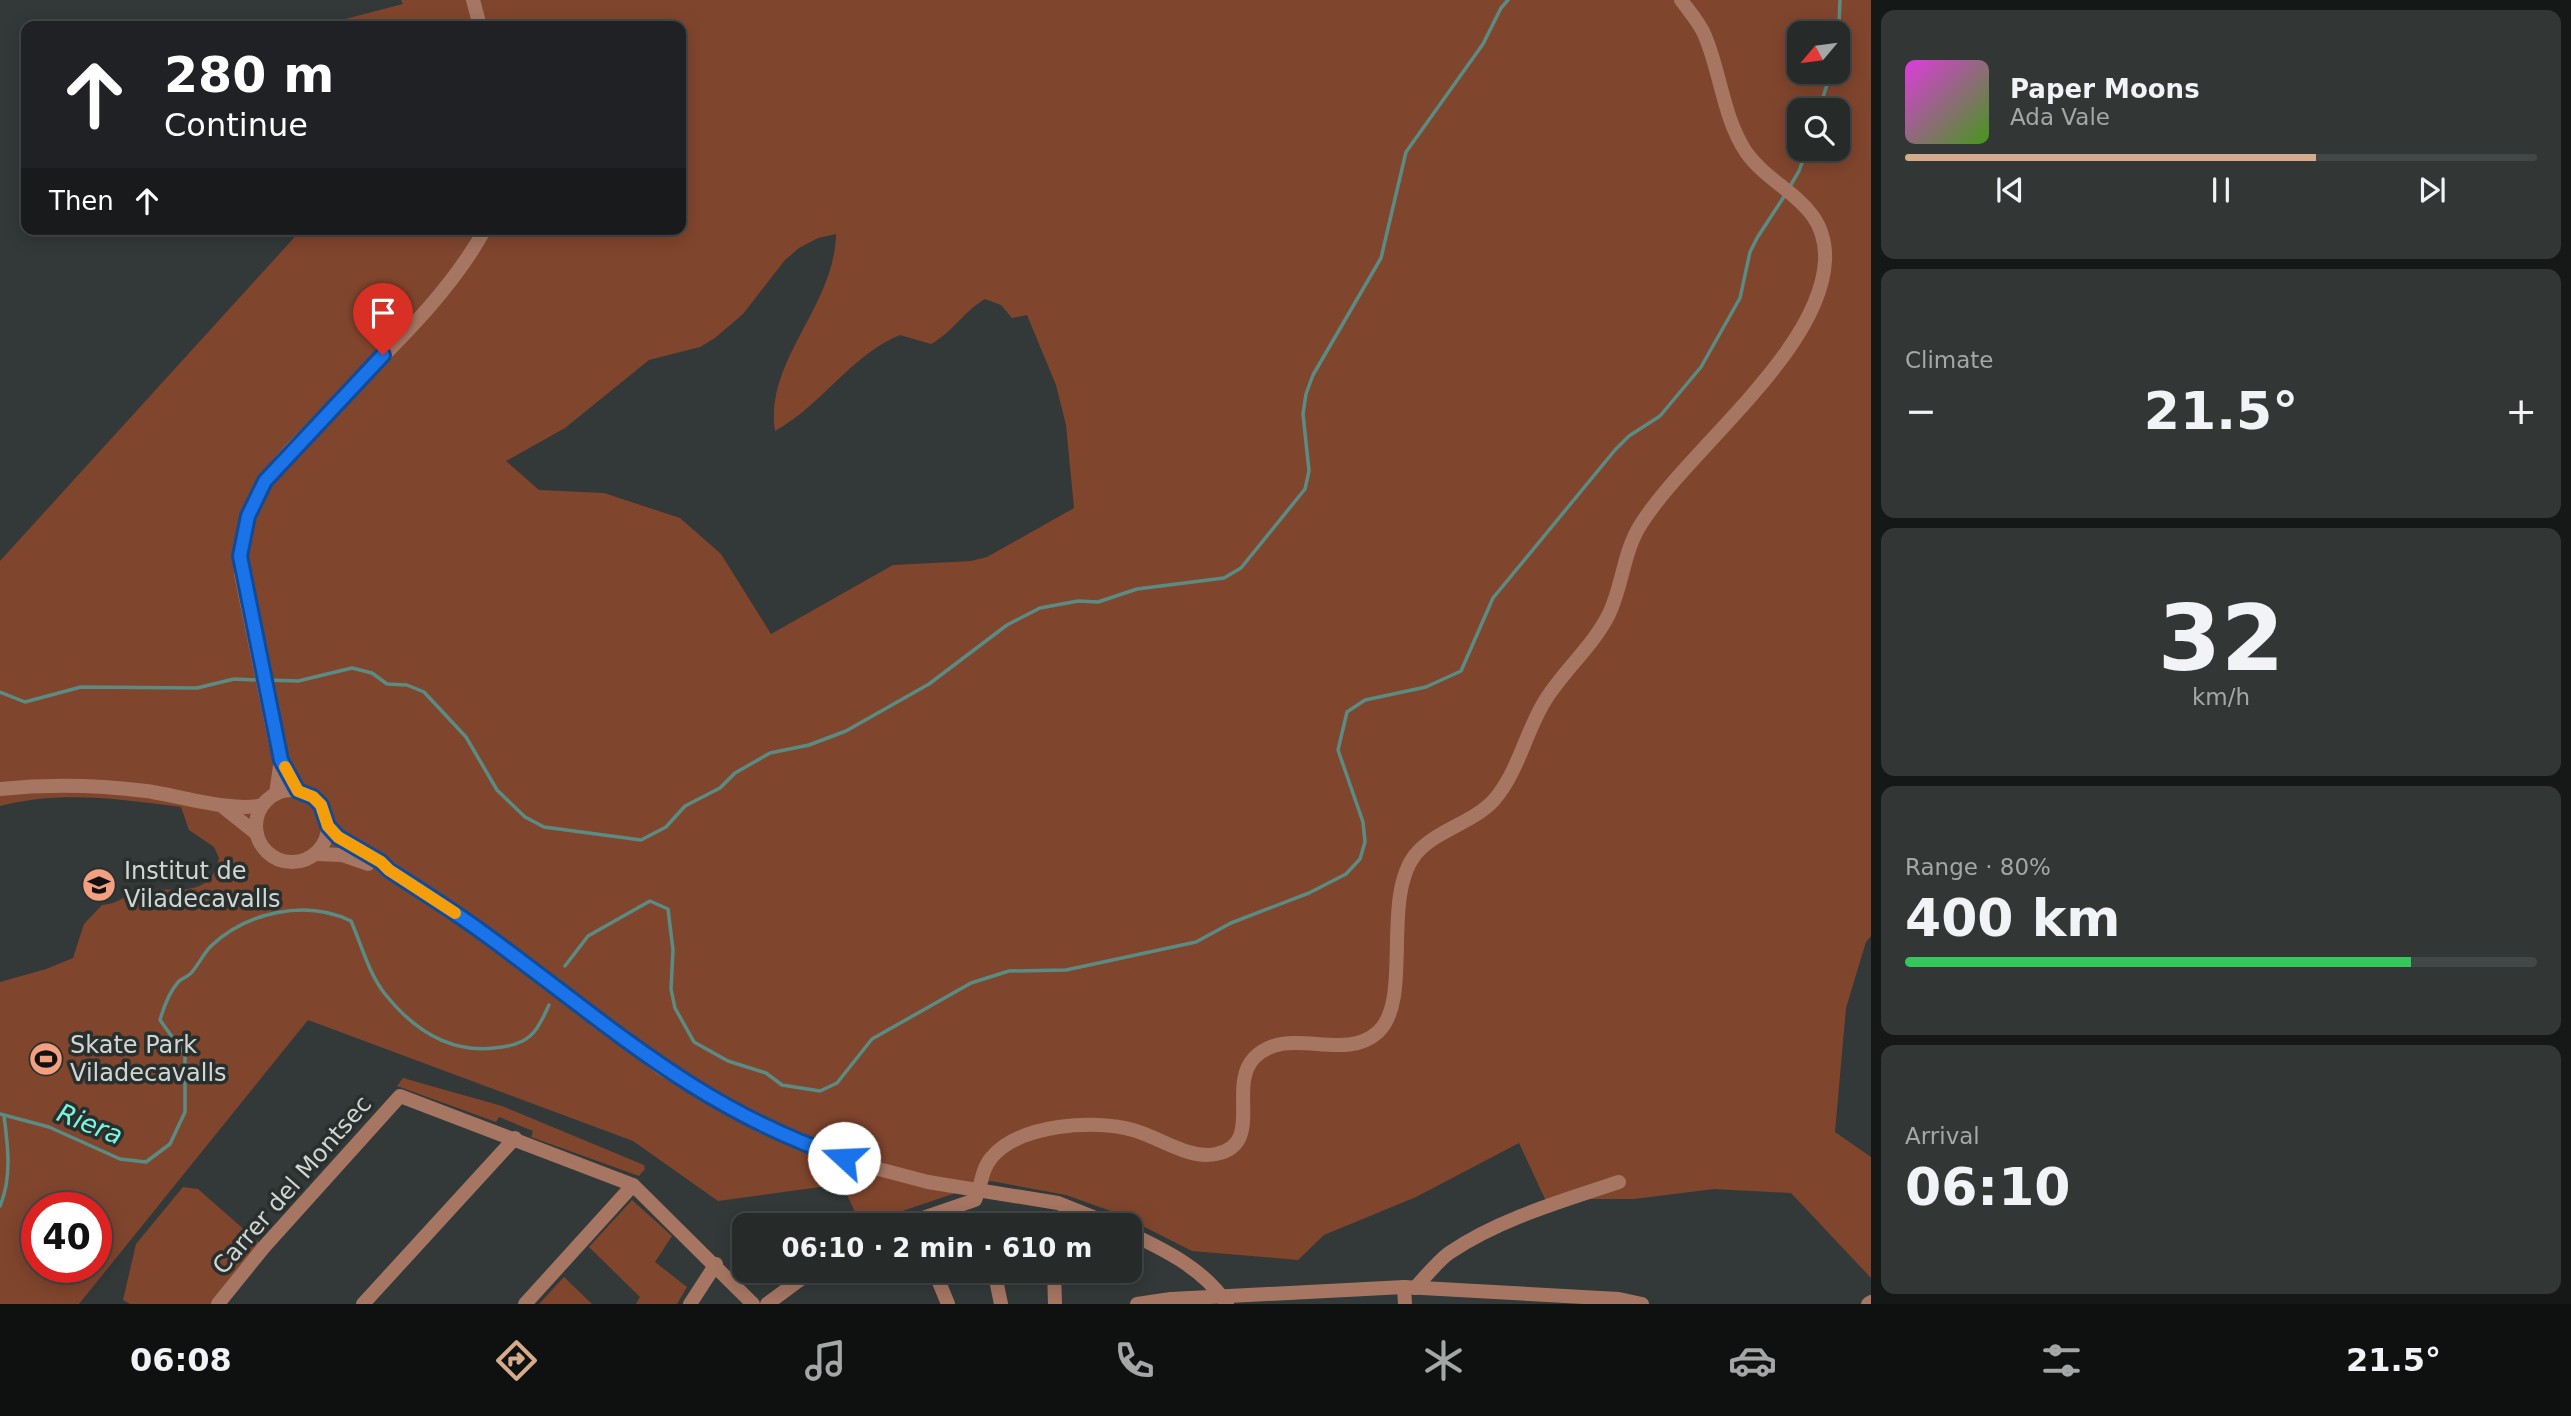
<!DOCTYPE html>
<html lang="en">
<head>
<meta charset="utf-8">
<style>
  :root { --surface:#262b2a; --page:#323736; --text:#f1f3f6; --muted:#a4a7a8; --line:#424747; --accent:#d6ab8b }
  body { margin:0; font-family:"DejaVu Sans",sans-serif; background:var(--page); color:var(--text); height:100vh; display:flex; flex-direction:column; font-size:26px; white-space:nowrap }
  * { box-sizing:border-box; margin:0 }
  p { font-size:23px; color:var(--muted) }
  .icon { flex:none; width:38px; height:38px; fill:none; stroke:currentColor; stroke-width:2; stroke-linecap:round; stroke-linejoin:round }
  .map { position:relative; flex:1; overflow:hidden }
  .panel { display:flex; flex-direction:column; gap:10px; padding:10px; background:#151817; width:700px }
  .panel>* { flex:none }
  .hud { position:absolute; left:21px; top:21px; width:665px; height:214px; border-radius:14px; box-shadow:0 4px 18px #0003,0 0 0 2px var(--line); background:#202124; color:#fff; overflow:hidden }
  .needle { width:46px; rotate:241deg }
  .tools { position:absolute; left:1787px; top:21px; display:grid; gap:14px }
  .tools a { display:grid; place-items:center; width:63px; height:63px; border-radius:14px; background:var(--surface); box-shadow:0 4px 18px #0003,0 0 0 2px var(--line); font-size:35px }
  .speed { position:absolute; left:21px; top:1192px; display:flex; gap:14px; font-size:35px; font-weight:700; text-align:center }
  .speed>* { display:grid; place-content:center; width:91px; height:91px; border-radius:50%; background:var(--surface); box-shadow:0 4px 18px #0003,0 0 0 2px var(--line); line-height:1 }
  .speed .limit { border:10px solid #d22; background:#fff; color:#111 }
  .pin { position:absolute; display:grid; place-items:center; width:60px; height:60px; color:#fff; margin:-72px -30px; border-radius:50% 50% 50% 0; rotate:-45deg; box-shadow:0 0 7px #0007 }
  .pin .icon { rotate:45deg }
  .me { position:absolute; width:77px; margin:-38px; rotate:290deg; stroke-linejoin:round; filter:drop-shadow(0 0 5px #0008) }
  .turn { display:flex; align-items:center; gap:24px; height:147px; padding:0 28px; font-size:32px }
  .turn .icon { width:91px; height:91px; stroke-width:2.5 }
  .turn b { display:block; font-size:49px; line-height:60px }
  .then { display:flex; align-items:center; height:66px; padding:0 28px; background:#0003; gap:14px; font-size:26px }
  .big { font-size:52px; font-weight:600; line-height:1.1 }
  .panel .tile { flex:1; display:flex; flex-direction:column; justify-content:center; gap:10px; min-width:0; padding:0 24px; border-radius:14px; background:var(--page) }
  .panel .dial { align-items:center; gap:0 }
  .dial b { font-size:91px; line-height:1 }
  .song { display:flex; align-items:center; gap:21px }
  .cover { width:84px; height:84px; border-radius:10px; background:linear-gradient(135deg,hsl(300 70% 55%),hsl(100 70% 35%)) }
  .played { height:7px; border-radius:4px; background:linear-gradient(90deg,var(--accent) 65%,var(--line) 65%) }
  .keys { display:flex; justify-content:space-around; direction:ltr }
  .heat { display:flex; justify-content:space-between; align-items:center; font-size:38px; direction:ltr }
  .charge { height:10px; border-radius:5px; background:linear-gradient(90deg,#34c759 80%,var(--line) 0) }
  .trip { position:absolute; left:732px; top:1213px; width:410px; height:70px; border-radius:14px; background:var(--surface); box-shadow:0 4px 18px #0003,0 0 0 2px var(--line); font-weight:600; line-height:70px; text-align:center }
  .tabs { display:flex; height:112px; justify-content:space-around; align-items:center; background:#0f1111; color:var(--muted) }
  .tabs .icon { width:49px; height:49px }
  .tabs .selected { color:var(--accent) }
  .tabs b { font-size:32px; color:var(--text) }
  main { display:flex; flex:1; min-height:0 }
  .map>svg:first-child { display:block }
  .green { fill:#80452d; fill-rule:evenodd }
  .lines { fill:none; stroke-linecap:round; stroke-linejoin:round }
  .stream { stroke:#5b8c83; stroke-width:3.5 }
  .minor { stroke:#a67663; stroke-width:14 }
  .tertiary { stroke:#a67663; stroke-width:14 }
  .route-casing { stroke:#114b97; stroke-width:18 }
  .route { stroke:#1a73e8; stroke-width:12 }
  .slow { stroke:#f59e0b; stroke-width:12 }
  .labels { text-anchor:middle; stroke-width:7; stroke-linejoin:round; paint-order:stroke }
  .poi-label { font-size:24px; fill:#d1d6d5; stroke:#282f2d; text-anchor:start }
  .street-label { font-size:24px; fill:#d1d6d5; stroke:#282f2d }
  .water-label { font-size:26px; font-style:italic; fill:#78f7e0; stroke:#282f2d }
</style>
</head>
<body>
<main>
<div class="map">
<svg width="1871" height="1304" viewBox="0 0 1871 1304">
  <rect width="100%" height="100%" fill="#323938"/>
  <!-- green -->
  <g class="green">
    <path d="M 401,0 L 1871,0 L 1871,936 L 1866,942 L 1846,1008 L 1835,1132 L 1871,1157 L 1871,1278 L 1791,1193 L 1714,1189 L 1634,1199 L 1545,1199 L 1519,1143 L 1416,1197 L 1324,1235 L 1298,1260 L 1192,1251 L 1119,1214 L 1066,1195 L 991,1181 L 861,1225 L 842,1184 L 718,1201 L 633,1141 L 308,1020 L 79,1304 L 0,1304 L 0,982 L 46,969 L 73,958 L 84,924 L 102,905 C 121,903 122,896 137,892 C 166,883 210,905 219,858 L 214,847 L 189,830 L 181,807 C 121,799 60,790 0,806 L 0,561 L 302,229 L 681,229 L 681,26 L 340,26 L 345,19 L 403,4 ZM 1799,33 L 1838,33 L 1838,72 L 1799,72 ZM 1799,110 L 1838,110 L 1838,149 L 1799,149 ZM 836,234 C 835,306 764,361 775,431 C 822,405 851,355 900,335 L 931,344 C 953,332 964,311 985,299 L 1001,305 L 1012,318 L 1027,315 L 1056,385 L 1066,425 L 1074,508 L 987,557 L 971,561 L 893,565 L 771,634 L 721,554 L 680,518 L 604,493 L 539,490 L 506,461 L 565,428 L 649,360 L 700,347 L 715,338 L 743,314 L 785,260 L 799,248 L 818,238 ZM 37,1208 L 96,1208 L 96,1267 L 37,1267 Z"/>
    <path d="M 403,1078 L 502,1106 L 644,1165 L 645,1169 L 639,1176 L 531,1137 L 533,1131 L 499,1117 L 496,1122 L 397,1086 Z"/>
    <path d="M 183,1187 L 198,1189 L 264,1247 L 218,1304 L 130,1304 L 123,1300 L 136,1244 Z"/>
    <path d="M 632,1200 L 672,1236 L 655,1262 L 687,1287 L 677,1304 L 636,1304 L 640,1297 L 589,1247 Z"/>
    <path d="M 564,1277 L 592,1304 L 539,1304 Z"/>
  </g>
  <g class="lines">
    <!-- stream -->
    <g class="stream">
      <path d="M 1838,47 L 1840,0"/>
      <path d="M 1819,110 L 1831,72"/>
      <path d="M 1789,188 L 1799,171 L 1807,149"/>
      <path d="M 266,680 L 298,681 L 352,668 L 372,673 L 387,684 L 407,685 L 424,692 L 466,737 L 497,790 L 525,817 L 544,827 L 641,840 L 666,827 L 685,806 L 720,788 L 735,773 L 770,753 L 809,745 L 846,731 L 929,684 L 1007,625 L 1040,608 L 1078,601 L 1098,602 L 1137,589 L 1224,578 L 1241,568 L 1305,489 L 1309,471 L 1303,414 L 1306,394 L 1313,375 L 1381,258 L 1406,152 L 1483,44 L 1501,8 L 1508,0"/>
      <path d="M 0,692 L 25,702 L 81,687 L 197,688 L 234,679 L 259,680"/>
      <path d="M 565,966 L 588,936 L 650,901 L 668,909 L 673,950 L 671,989 L 675,1008 L 694,1042 L 728,1061 L 766,1073 L 782,1085 L 820,1091 L 837,1083 L 872,1039 L 971,983 L 1009,971 L 1066,970 L 1196,942 L 1231,923 L 1309,893 L 1346,874 L 1360,859 L 1365,842 L 1363,822 L 1338,750 L 1347,712 L 1365,700 L 1426,687 L 1461,671 L 1493,598 L 1615,450 L 1629,436 L 1660,416 L 1701,367 L 1740,298 L 1750,252 L 1757,238 L 1785,195"/>
      <path d="M 0,1114 L 49,1127 L 120,1159 L 146,1162 L 170,1144 L 185,1112 L 185,1055 L 160,1020 C 164,1006 169,992 179,981 C 183,978 189,976 192,972 C 199,964 203,954 211,946 C 247,912 306,899 351,921 C 362,946 368,972 385,994 C 413,1029 449,1053 494,1048 C 506,1047 521,1044 530,1036 C 539,1029 544,1015 549,1005"/>
      <path d="M 0,1206 C 12,1178 8,1146 4,1116"/>
    </g>
    <!-- minor -->
    <g class="minor">
      <path d="M 473,0 L 480,26"/>
      <path d="M 298,791 L 276,745 L 241,574 C 239,541 248,511 265,483 C 279,459 302,439 321,419 C 378,359 445,302 485,229"/>
      <path d="M 276,794 L 281,759"/>
      <path d="M 902,1225 L 975,1200 L 979,1189"/>
      <path d="M 934,1270 L 948,1304"/>
      <path d="M 994,1270 L 1001,1304"/>
      <path d="M 1054,1270 L 1055,1304"/>
      <path d="M 1404,1287 L 1405,1304"/>
      <path d="M 1415,1288 C 1426,1276 1437,1262 1449,1253 C 1499,1219 1562,1201 1619,1182"/>
      <path d="M 218,1304 L 264,1247 L 400,1096 L 633,1185 L 753,1304"/>
      <path d="M 363,1304 L 515,1138"/>
      <path d="M 525,1304 L 633,1185"/>
      <path d="M 690,1304 L 716,1264"/>
      <path d="M 767,1304 L 813,1270"/>
      <path d="M 1137,1304 L 1171,1299 L 1404,1287 L 1619,1299 L 1642,1304"/>
      <path d="M 1868,1304 L 1871,1302"/>
    </g>
    <!-- tertiary -->
    <g class="tertiary">
      <path d="M 0,789 C 49,784 97,785 146,791 C 177,795 235,813 262,805"/>
      <circle cx="292" cy="826" r="36"/>
      <path d="M 222,806 L 257,834"/>
      <path d="M 328,826 L 349,845 L 381,862 L 484,933 L 661,1068 L 761,1126 L 871,1167 L 928,1182 L 1058,1203 L 1113,1225"/>
      <path d="M 316,854 L 342,855 L 368,864"/>
      <path d="M 979,1189 C 982,1177 984,1166 992,1157 C 1020,1124 1095,1119 1133,1130 C 1159,1137 1189,1160 1216,1154 C 1265,1144 1227,1087 1254,1058 C 1288,1023 1343,1064 1378,1032 C 1413,1000 1381,899 1415,855 C 1435,830 1472,824 1494,800 C 1519,771 1526,730 1546,699 C 1565,669 1593,646 1609,614 C 1623,585 1623,552 1641,524 C 1688,450 1820,352 1825,261 C 1828,201 1773,191 1746,152 C 1723,117 1721,74 1705,36 C 1700,23 1689,11 1681,0"/>
      <path d="M 1129,1233 C 1165,1250 1204,1269 1227,1304"/>
    </g>
  </g>
  <g class="lines">
    <!-- route casing -->
    <g class="route-casing">
      <path id="route" d="M 383,355 L 265,481 L 248,516 L 240,556 L 281,760 L 298,791 L 313,797 L 321,805 L 328,826 L 338,837 L 381,862 L 389,870 C 420,890 452,910 482,932 C 605,1021 695,1108 844,1158"/>
    </g>
    <!-- route -->
    <use href="#route" class="route"/>
    <!-- slow -->
    <path class="slow" d="M 285,767 L 298,791 L 313,797 L 321,805 L 328,826 L 338,837 L 381,862 L 389,870 L 455,913"/>
  </g>
  <!-- icons -->
  <defs>
    <g id="school-disc" transform="scale(1.75)"><circle r="9.5" fill="#f2a080" stroke="#282f2d"/><path d="M0-5L7-2L0 1L-7-2ZM-4 1L0 2.5L4 1V4Q0 6-4 4Z" fill="#111"/></g>
    <g id="stadium-disc" transform="scale(1.75)"><circle r="9.5" fill="#f2a080" stroke="#282f2d"/><path d="M0-5a6.5 5 0 1 0 0 10a6.5 5 0 1 0 0-10ZM-3.5-1.8h7v3.6h-7Z" fill="#111"/></g>
  </defs>
  <g fill-rule="evenodd">
    <use href="#school-disc" x="99" y="885"/>
    <use href="#stadium-disc" x="46" y="1059"/>
  </g>
  <g class="labels">
    <!-- poi labels -->
    <g class="poi-label">
      <text x="124" y="879">Institut de<tspan x="124" dy="28">Viladecavalls</tspan></text>
      <text x="70" y="1053">Skate Park<tspan x="70" dy="28">Viladecavalls</tspan></text>
    </g>
    <!-- street labels -->
    <g class="street-label">
      <text transform="translate(292 1185) rotate(-49)" y="8">Carrer del Montsec</text>
    </g>
    <!-- water labels -->
    <g class="water-label">
      <text transform="translate(90 1124) rotate(22)" y="9">Riera</text>
    </g>
  </g>
</svg>
<div class="tools">
<a><svg class="needle" viewBox="-14 -14 28 28"><path d="M0-13l5 13h-10z" fill="#e53935"/><path d="M0 13l5-13h-10z" fill="#a4a7a8"/></svg></a>
<a><svg class="icon" aria-label="search" viewBox="0 0 24 24"><circle cx="10" cy="10" r="6"/><path d="M15 15l6 6"/></svg></a>
</div>
<div class="speed"><div class="limit">40</div></div>
<div class="pin" style="left:383px;top:355px;background:#d93025"><svg class="icon" aria-label="arrive" viewBox="0 0 24 24"><path d="M6 21V4h12l-3 4 3 4H6"/></svg></div>
<svg class="me" style="left:844px;top:1158px" viewBox="-20 -20 40 40"><circle r="19" fill="#fff"/><path d="M0-13L10 11 0 6-10 11z" fill="#1a73e8"/></svg>
<div class="trip">06:10 · 2 min · 610 m</div>
<div class="hud">
<div class="turn"><svg class="icon" aria-label="ahead" viewBox="0 0 24 24"><path d="M12 20V5M6 11l6-6 6 6"/></svg><div><b>280 m</b>Continue</div></div>
<div class="then">Then<svg class="icon" aria-label="ahead" viewBox="0 0 24 24"><path d="M12 20V5M6 11l6-6 6 6"/></svg></div>
</div>
</div>
<section class="panel">
<div class="tile">
<div class="song"><i class="cover"></i><div><b>Paper Moons</b><p>Ada Vale</p></div></div>
<div class="played"></div>
<div class="keys"><svg class="icon" aria-label="previous" viewBox="0 0 24 24"><path d="M18 5L8 12l10 7zM5 5v14"/></svg><svg class="icon" aria-label="pause" viewBox="0 0 24 24"><path d="M8 5v14M16 5v14"/></svg><svg class="icon" aria-label="next" viewBox="0 0 24 24"><path d="M6 5l10 7-10 7zM19 5v14"/></svg></div>
</div>
<div class="tile"><p>Climate</p>
<div class="heat"><a>−</a><b class="big">21.5°</b><a>+</a></div>
</div>
<div class="tile dial"><b>32</b><p>km/h</p></div>
<div class="tile"><p>Range · 80%</p><b class="big">400 km</b><div class="charge"></div></div>
<div class="tile"><p>Arrival</p><b class="big">06:10</b></div>
</section>
</main>
<nav class="tabs">
<b>06:08</b>
<svg class="icon selected" aria-label="directions" viewBox="0 0 24 24"><path d="M12 3l9 9-9 9-9-9zM9 14v-3h6M13 9l2 2-2 2"/></svg>
<svg class="icon" aria-label="music" viewBox="0 0 24 24"><path d="M9 18V5l10-2v13"/><circle cx="6" cy="18" r="3"/><circle cx="16" cy="16" r="3"/></svg>
<svg class="icon" aria-label="phone" viewBox="0 0 24 24"><path d="M5 4h4l2 5-3 2q2 4 5 5l2-3 5 2v4C11 20 4 13 5 4z"/></svg>
<svg class="icon" aria-label="climate" viewBox="0 0 24 24"><path d="M12 3v18M4 7l16 10M4 17L20 7"/></svg>
<svg class="icon" aria-label="car" viewBox="0 0 24 24"><path d="M5 17H2v-5l4-1 3-4h7l3 4 3 1v5h-3M9 17h6M6 11h13"/><circle cx="7" cy="17" r="2"/><circle cx="17" cy="17" r="2"/></svg>
<svg class="icon" aria-label="filters" viewBox="0 0 24 24"><path d="M4 7h16M4 17h16"/><circle cx="9" cy="7" r="2"/><circle cx="15" cy="17" r="2"/></svg>
<b>21.5°</b>
</nav>
</body>
</html>
